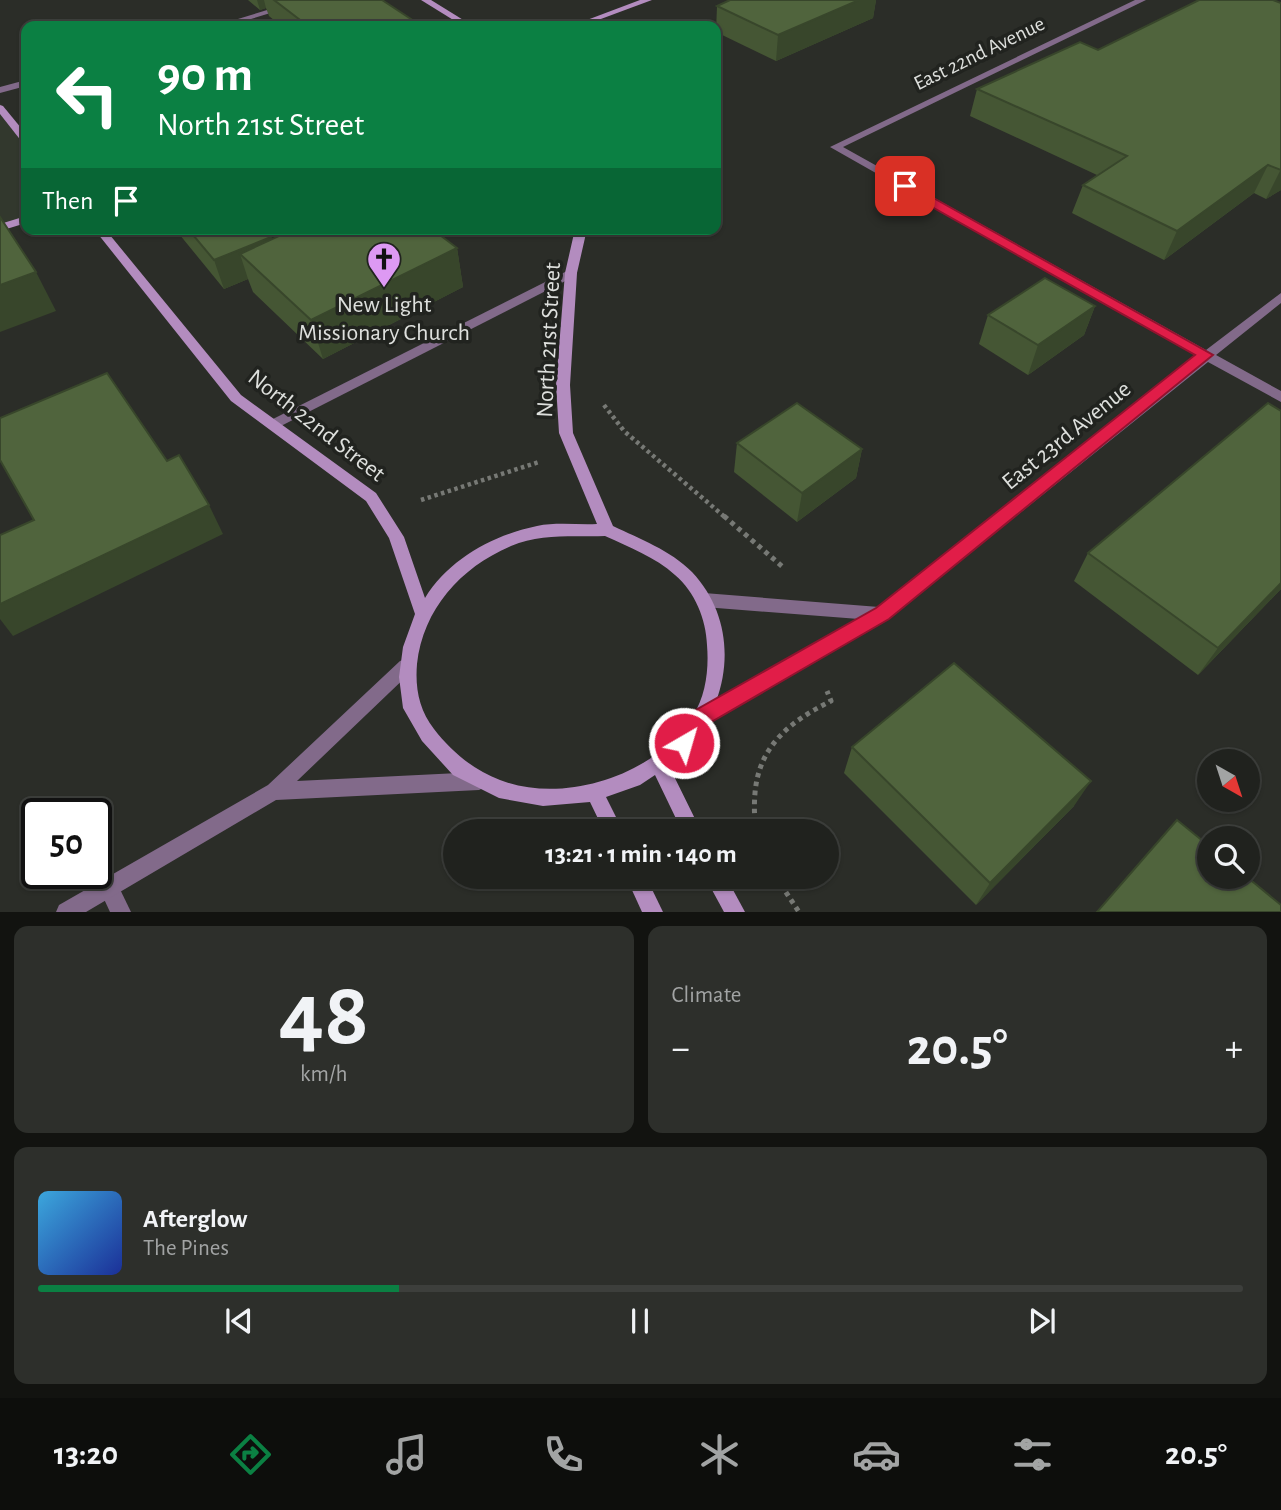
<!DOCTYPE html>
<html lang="en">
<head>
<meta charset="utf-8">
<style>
  :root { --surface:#20221e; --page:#2d2f2b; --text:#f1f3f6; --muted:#a2a4a4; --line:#3d3f3c; --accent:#0b8043 }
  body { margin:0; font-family:"Alegreya Sans",sans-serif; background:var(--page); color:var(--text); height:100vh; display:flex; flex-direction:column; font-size:26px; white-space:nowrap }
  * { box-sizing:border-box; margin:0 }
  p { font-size:23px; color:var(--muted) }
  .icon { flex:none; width:38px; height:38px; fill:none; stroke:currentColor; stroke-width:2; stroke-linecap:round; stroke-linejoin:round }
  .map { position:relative; height:912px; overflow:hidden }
  .sheet { display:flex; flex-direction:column; gap:14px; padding:14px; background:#121310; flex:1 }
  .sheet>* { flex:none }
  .banner { position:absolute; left:21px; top:21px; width:700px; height:214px; border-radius:14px; box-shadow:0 2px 5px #0004,0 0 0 2px var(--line); background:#0b8043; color:#fff; overflow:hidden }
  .needle { width:46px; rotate:141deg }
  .tools { position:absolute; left:1197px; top:749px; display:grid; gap:14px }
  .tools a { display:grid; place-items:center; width:63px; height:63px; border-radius:50%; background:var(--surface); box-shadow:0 2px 5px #0004,0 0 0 2px var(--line); font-size:35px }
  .speed { position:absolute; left:21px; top:798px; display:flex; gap:14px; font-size:35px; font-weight:700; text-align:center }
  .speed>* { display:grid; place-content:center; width:91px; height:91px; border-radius:50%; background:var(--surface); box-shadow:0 2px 5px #0004,0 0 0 2px var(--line); line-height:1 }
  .speed .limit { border:4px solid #111; border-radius:10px; background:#fff; color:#111 }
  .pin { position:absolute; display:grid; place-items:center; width:60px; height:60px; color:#fff; margin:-30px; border-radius:14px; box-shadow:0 4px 10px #0006 }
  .me { position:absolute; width:77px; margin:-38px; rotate:38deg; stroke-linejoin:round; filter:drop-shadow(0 0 5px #0008) }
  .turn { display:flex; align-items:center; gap:24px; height:147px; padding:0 21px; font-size:32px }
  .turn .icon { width:91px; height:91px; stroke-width:2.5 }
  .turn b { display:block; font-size:49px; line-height:60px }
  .then { display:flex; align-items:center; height:66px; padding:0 21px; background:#0003; gap:14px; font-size:26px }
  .big { font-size:52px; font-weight:600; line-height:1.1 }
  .sheet .tile { flex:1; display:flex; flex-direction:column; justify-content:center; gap:10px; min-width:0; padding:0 24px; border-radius:14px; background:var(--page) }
  .sheet .dial { align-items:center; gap:0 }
  .dial b { font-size:91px; line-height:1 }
  .song { display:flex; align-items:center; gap:21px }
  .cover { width:84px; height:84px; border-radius:10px; background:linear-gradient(135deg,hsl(200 70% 55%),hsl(230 70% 35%)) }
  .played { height:7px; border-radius:4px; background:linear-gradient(90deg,var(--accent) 30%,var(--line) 30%) }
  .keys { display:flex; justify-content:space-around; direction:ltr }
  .heat { display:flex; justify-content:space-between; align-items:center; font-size:38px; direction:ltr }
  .sheet .tiles { flex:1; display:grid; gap:14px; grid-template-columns:1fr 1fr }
  .tile:last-child { grid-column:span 2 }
  .trip { position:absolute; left:443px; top:819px; width:396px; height:70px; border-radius:35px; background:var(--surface); box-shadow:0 2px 5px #0004,0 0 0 2px var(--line); font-weight:600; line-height:70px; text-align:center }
  .menu { display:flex; height:112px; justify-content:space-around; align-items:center; background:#0d0e0c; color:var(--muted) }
  .menu .icon { width:49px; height:49px }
  .menu .active { color:var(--accent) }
  .menu b { font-size:32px; color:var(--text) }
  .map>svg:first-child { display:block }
  .built { fill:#32382d }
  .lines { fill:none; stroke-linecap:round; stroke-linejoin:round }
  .path-far1 { stroke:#777975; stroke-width:4.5; stroke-dasharray:3.5 3.5; stroke-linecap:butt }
  .path { stroke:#777975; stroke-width:5; stroke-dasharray:4.5 4.5; stroke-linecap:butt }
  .lane { fill:#826a8a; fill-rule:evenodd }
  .street { fill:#826a8a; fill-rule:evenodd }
  .secondary { fill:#b38cbf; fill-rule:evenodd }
  .wall { fill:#455634 }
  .shaded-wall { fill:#38462b }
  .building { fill:#50643d; stroke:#38462b; stroke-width:2 }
  .route { fill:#e11d48; stroke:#92132f; stroke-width:2 }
  .labels { text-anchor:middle; stroke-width:7; stroke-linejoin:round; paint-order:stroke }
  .far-street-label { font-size:21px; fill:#dee0dd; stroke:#21231f }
  .poi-label { font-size:24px; fill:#dee0dd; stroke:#21231f }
  .street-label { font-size:24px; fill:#dee0dd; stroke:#21231f }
</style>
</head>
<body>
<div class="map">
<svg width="1281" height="912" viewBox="0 0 1281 912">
  <rect width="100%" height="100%" fill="#2b2d28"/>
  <!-- built -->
  <path class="built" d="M 0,103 L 26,140 L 26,220 L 0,229 Z"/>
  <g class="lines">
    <!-- path-far1 -->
    <g class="path-far1">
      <path d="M 604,405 L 624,431 L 726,518"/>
      <path d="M 421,500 L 539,462"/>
    </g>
    <!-- path -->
    <g class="path">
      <path d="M 724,516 L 784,568"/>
      <path d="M 757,831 C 754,819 754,806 755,793 C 759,745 791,721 831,701 L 827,691"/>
      <path d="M 776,877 L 799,912"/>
    </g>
    <!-- lane -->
    <path class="lane" d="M 108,876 L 115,879 L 131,912 L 110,912 L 98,886 L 101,879 Z"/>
    <!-- street -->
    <g class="street">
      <path d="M 300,0 L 313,0 L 228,26 L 215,26 Z"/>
      <path d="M 1135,0 L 1146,0 L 843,147 L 1206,350 L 1281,293 L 1281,303 L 1216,355 L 1281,391 L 1281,402 L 1208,362 L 888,619 L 707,723 L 701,725 L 695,723 L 692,717 L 695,711 L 859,619 L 704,607 L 698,605 L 696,600 L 698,595 L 704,593 L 879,607 L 1198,356 L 830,147 Z"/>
      <path d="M 26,80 L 26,86 L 0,93 L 0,87 Z"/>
      <path d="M 571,269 L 577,273 L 575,276 L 277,428 L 272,430 L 265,425 L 267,422 Z"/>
      <path d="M 406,659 L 412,661 L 414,666 L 412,671 L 297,781 L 479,772 L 485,775 L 488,781 L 485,787 L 479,790 L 276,800 L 86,912 L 56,912 L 59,905 L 268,785 L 400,661 Z"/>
    </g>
    <!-- secondary -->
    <g class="secondary">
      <path d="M 421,0 L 431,0 L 473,26 L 463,26 Z"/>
      <path d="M 640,0 L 652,0 L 582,26 L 571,26 Z"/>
      <path d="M 0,105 L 3,106 L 26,134 L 26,143 L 22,142 L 0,114 Z"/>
      <path d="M 26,216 L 26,223 L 0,231 L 0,224 Z"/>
      <path d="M 94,229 L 105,229 L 241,395 L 376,493 L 404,537 L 425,598 C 449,559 493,535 537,526 C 556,522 578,525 597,524 L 559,433 L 556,385 L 565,273 L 575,229 L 587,229 L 577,273 L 570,385 L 573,433 L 613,526 C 640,539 670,550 692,572 C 738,621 733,693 692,743 C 685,752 679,760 669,766 L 701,831 L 682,831 L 655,775 L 640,785 L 606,797 L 623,831 L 604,831 L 590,802 L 543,806 L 499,798 L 453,775 L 422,741 L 403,708 L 399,677 L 403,647 L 415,614 L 389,538 L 366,501 L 231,401 ZM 605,536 C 629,547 655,557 675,575 C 695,592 706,619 707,645 C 709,669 706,695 693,716 C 656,775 564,805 500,780 C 473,770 451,751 434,729 C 419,710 415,688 417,664 C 423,609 461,567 511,546 C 541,533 574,537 605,536 Z"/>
      <path d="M 626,877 L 646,877 L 663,912 L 642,912 Z"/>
      <path d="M 705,877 L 726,877 L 745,912 L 724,912 Z"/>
    </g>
  </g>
  <!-- wall -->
  <g class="wall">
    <path d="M 248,0 L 382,0 L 421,26 L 281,26 L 269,16 L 266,8 L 260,10 Z"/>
    <path d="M 730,0 L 876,0 L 873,18 L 776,61 L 716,32 L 717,6 Z"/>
    <path d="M 1281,3 L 1281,190 L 1266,199 L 1254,193 L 1164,260 L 1072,213 L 1083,185 L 1097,175 L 970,116 L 977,89 L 1098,50 Z"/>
    <path d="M 175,229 L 264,229 L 272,239 L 457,248 L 463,287 L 323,359 L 253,292 L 248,279 L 224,289 Z"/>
    <path d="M 1095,306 L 1084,335 L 1028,375 L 979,344 L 988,315 Z"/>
    <path d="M 737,443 L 862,449 L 856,478 L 797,522 L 734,472 Z"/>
    <path d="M 1088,553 L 1281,589 L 1198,675 L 1074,581 Z"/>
    <path d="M 852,747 L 1074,806 L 976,905 L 844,773 Z"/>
  </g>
  <!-- shaded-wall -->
  <g class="shaded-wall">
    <path d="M 257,0 L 264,0 L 266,8 L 260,10 Z"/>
    <path d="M 859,0 L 876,0 L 873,18 L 776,61 L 778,35 Z"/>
    <path d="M 1268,165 L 1254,193 L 1164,260 L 1177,231 Z"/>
    <path d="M 1281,170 L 1281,190 L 1266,199 L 1280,171 Z"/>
    <path d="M 271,237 L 280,266 L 240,254 L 248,279 L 224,289 L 214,260 Z"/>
    <path d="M 457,248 L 463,287 L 323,359 L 311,320 Z"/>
    <path d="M 36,272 L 56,311 L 0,332 L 0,285 Z"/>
    <path d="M 1095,306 L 1084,335 L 1028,375 L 1038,345 Z"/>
    <path d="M 862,449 L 856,478 L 797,522 L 802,493 Z"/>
    <path d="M 209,505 L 223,534 L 13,636 L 0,619 L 0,604 Z"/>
    <path d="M 1281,583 L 1281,589 L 1198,675 L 1218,648 Z"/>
    <path d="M 1091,781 L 1074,806 L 976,905 L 990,883 Z"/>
  </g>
  <!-- building -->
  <g class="building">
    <path d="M 274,0 L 382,0 L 420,25 L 308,26 Z"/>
    <path d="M 730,0 L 859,0 L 778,35 L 717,6 Z"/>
    <path d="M 1199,0 L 1273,0 L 1281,3 L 1281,170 L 1268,165 L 1177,231 L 1083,185 L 1127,156 L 977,89 L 1080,42 L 1098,50 Z"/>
    <path d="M 0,217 L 36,272 L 0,285 Z"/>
    <path d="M 188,229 L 264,229 L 271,237 L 214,260 Z"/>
    <path d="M 294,229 L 432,229 L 457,248 L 311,320 L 240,254 Z"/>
    <path d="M 1045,278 L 1095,306 L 1038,345 L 988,315 Z"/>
    <path d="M 107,373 L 167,461 L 179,455 L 209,505 L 0,604 L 0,535 L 34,520 L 0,460 L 0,418 Z"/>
    <path d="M 797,403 L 862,449 L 802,493 L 737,443 Z"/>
    <path d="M 1268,403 L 1281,411 L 1281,583 L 1218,648 L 1088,553 Z"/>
    <path d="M 954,663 L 1091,781 L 990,883 L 852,747 Z"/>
    <path d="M 1177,820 L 1209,846 L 1209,877 L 1247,877 L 1281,905 L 1281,912 L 1097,912 Z"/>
  </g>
  <!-- route -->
  <path class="route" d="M 905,182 L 1213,355 L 889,619 L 708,724 L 691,749 L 684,752 L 676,749 L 674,743 L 694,711 L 876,608 L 1195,355 L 900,189 L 900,183 Z"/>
  <!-- icons -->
  <defs>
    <g id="church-pin" transform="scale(1.75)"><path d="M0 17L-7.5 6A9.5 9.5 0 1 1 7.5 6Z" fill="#dd99f3" stroke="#21231f"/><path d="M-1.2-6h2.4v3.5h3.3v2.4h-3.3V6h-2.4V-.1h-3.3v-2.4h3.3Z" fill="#111"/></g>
  </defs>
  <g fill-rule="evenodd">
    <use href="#church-pin" x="384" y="259"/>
  </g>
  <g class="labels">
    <!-- far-street labels -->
    <g class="far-street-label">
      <text transform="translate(979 53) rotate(-26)" y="7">East 22nd Avenue</text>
    </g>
    <!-- poi labels -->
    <g class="poi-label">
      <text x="384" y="312">New Light<tspan x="384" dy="28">Missionary Church</tspan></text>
    </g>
    <!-- street labels -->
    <g class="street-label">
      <text transform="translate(548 340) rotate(-87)" y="8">North 21st Street</text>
      <text transform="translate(317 425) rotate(38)" y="8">North 22nd Street</text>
      <text transform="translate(1066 435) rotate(-39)" y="8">East 23rd Avenue</text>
    </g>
  </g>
</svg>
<div class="tools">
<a><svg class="needle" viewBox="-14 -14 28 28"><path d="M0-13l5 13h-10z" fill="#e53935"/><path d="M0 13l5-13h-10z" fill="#a2a4a4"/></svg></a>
<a><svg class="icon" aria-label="search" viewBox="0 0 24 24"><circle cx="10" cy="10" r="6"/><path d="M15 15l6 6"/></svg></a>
</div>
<div class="speed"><div class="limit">50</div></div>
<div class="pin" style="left:905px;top:186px;background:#d93025"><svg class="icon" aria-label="arrive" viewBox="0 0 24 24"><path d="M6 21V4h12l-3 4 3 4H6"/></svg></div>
<svg class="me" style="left:684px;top:743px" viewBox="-20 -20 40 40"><circle r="17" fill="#e11d48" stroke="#fff" stroke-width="3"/><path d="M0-11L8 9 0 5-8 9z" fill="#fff"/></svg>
<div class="trip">13:21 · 1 min · 140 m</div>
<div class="banner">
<div class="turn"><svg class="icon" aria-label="left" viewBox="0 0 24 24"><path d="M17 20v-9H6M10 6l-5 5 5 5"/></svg><div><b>90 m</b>North 21st Street</div></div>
<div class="then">Then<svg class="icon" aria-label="arrive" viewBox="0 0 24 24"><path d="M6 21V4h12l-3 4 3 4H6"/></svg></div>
</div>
</div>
<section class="sheet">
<div class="tiles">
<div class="tile dial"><b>48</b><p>km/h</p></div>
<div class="tile"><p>Climate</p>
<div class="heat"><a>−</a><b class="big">20.5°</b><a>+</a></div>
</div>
<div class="tile">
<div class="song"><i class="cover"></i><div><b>Afterglow</b><p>The Pines</p></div></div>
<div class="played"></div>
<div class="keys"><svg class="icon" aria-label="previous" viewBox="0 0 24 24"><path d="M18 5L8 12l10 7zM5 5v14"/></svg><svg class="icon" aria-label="pause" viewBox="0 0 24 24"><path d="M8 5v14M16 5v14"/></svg><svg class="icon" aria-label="next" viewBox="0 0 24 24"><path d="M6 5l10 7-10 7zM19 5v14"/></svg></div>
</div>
</div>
</section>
<nav class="menu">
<b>13:20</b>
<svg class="icon active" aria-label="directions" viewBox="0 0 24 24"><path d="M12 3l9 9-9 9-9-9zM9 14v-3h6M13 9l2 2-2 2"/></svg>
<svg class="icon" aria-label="music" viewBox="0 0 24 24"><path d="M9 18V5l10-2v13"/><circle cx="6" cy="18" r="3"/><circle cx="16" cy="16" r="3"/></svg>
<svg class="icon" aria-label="phone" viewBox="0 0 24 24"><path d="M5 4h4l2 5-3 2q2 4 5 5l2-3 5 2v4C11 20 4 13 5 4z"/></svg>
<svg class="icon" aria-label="climate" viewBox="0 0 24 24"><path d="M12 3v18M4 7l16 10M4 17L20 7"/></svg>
<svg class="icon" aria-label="car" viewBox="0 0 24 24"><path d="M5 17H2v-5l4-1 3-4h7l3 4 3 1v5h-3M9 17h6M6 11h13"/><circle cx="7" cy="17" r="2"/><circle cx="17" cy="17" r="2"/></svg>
<svg class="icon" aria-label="filters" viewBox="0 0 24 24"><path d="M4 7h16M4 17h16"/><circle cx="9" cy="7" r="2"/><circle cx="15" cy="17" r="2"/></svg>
<b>20.5°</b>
</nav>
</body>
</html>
